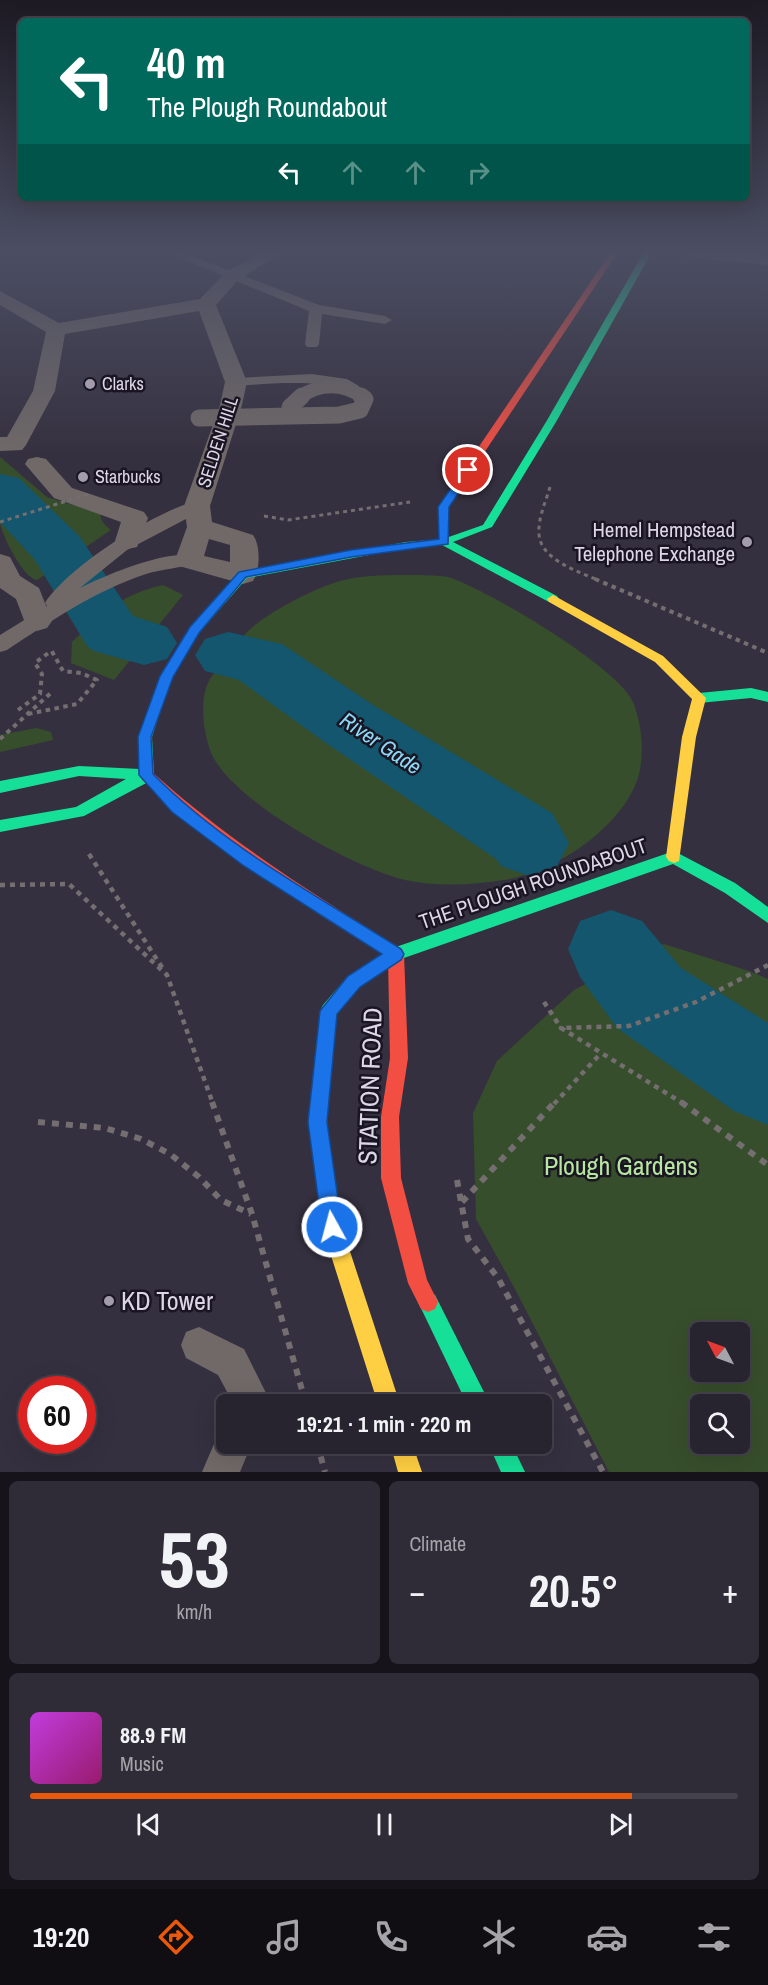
<!DOCTYPE html>
<html lang="en">
<head>
<meta charset="utf-8">
<style>
  :root { --surface:#28242f; --page:#302c37; --text:#f1f3f6; --muted:#a5a4aa; --line:#44414b; --accent:#ea580c }
  body { margin:0; font-family:"Archivo Narrow",sans-serif; background:var(--page); color:var(--text); height:100vh; display:flex; flex-direction:column; font-size:22px; white-space:nowrap }
  * { box-sizing:border-box; margin:0 }
  p { font-size:20px; color:var(--muted) }
  .icon { flex:none; width:33px; height:33px; fill:none; stroke:currentColor; stroke-width:2; stroke-linecap:round; stroke-linejoin:round }
  .map { position:relative; height:1472px; overflow:hidden }
  .panel { display:flex; flex-direction:column; gap:9px; padding:9px; background:#16141a; flex:1 }
  .panel>* { flex:none }
  .banner { position:absolute; left:18px; top:18px; width:732px; height:183px; border-radius:9px; box-shadow:0 6px 24px #0002,0 0 0 2px var(--line); background:#00695c; color:#fff; overflow:hidden }
  .needle { width:39px; rotate:311deg }
  .fabs { position:absolute; left:690px; top:1322px; display:grid; gap:12px }
  .fabs a { display:grid; place-items:center; width:60px; height:60px; border-radius:9px; background:var(--surface); box-shadow:0 6px 24px #0002,0 0 0 2px var(--line); font-size:30px }
  .speed { position:absolute; left:18px; top:1376px; display:flex; gap:12px; font-size:30px; font-weight:700; text-align:center }
  .speed>* { display:grid; place-content:center; width:78px; height:78px; border-radius:50%; background:var(--surface); box-shadow:0 6px 24px #0002,0 0 0 2px var(--line); line-height:1 }
  .speed .limit { border:9px solid #d22; background:#fff; color:#111 }
  .pin { position:absolute; display:grid; place-items:center; width:51px; height:51px; color:#fff; margin:-26px; border:3px solid #fff; border-radius:50%; box-shadow:0 2px 6px #0007 }
  .me { position:absolute; width:66px; margin:-33px; rotate:353deg; stroke-linejoin:round; filter:drop-shadow(0 0 4px #0008) }
  .turn { display:flex; align-items:center; gap:21px; height:126px; padding:0 30px; font-size:27px }
  .turn .icon { width:78px; height:78px; stroke-width:2.5 }
  .turn b { display:block; font-size:42px; line-height:51px }
  .lanes { display:flex; align-items:center; height:57px; padding:0 30px; background:#0003; justify-content:center; gap:30px; direction:ltr }
  .lanes .off { opacity:.35 }
  .big { font-size:45px; font-weight:700; line-height:1.1 }
  .panel .tile { flex:1; display:flex; flex-direction:column; justify-content:center; gap:9px; min-width:0; padding:0 21px; border-radius:9px; background:var(--page) }
  .panel .dial { align-items:center; gap:0 }
  .dial b { font-size:78px; line-height:1 }
  .song { display:flex; align-items:center; gap:18px }
  .cover { width:72px; height:72px; border-radius:9px; background:linear-gradient(135deg,hsl(290 70% 55%),hsl(320 70% 35%)) }
  .played { height:6px; border-radius:3px; background:linear-gradient(90deg,var(--accent) 85%,var(--line) 85%) }
  .keys { display:flex; justify-content:space-around; direction:ltr }
  .heat { display:flex; justify-content:space-between; align-items:center; font-size:33px; direction:ltr }
  .panel .tiles { flex:1; display:grid; gap:9px; grid-template-columns:1fr 1fr }
  .tile:last-child { grid-column:span 2 }
  .trip { position:absolute; left:216px; top:1394px; width:336px; height:60px; border-radius:9px; background:var(--surface); box-shadow:0 6px 24px #0002,0 0 0 2px var(--line); font-weight:700; line-height:60px; text-align:center }
  .tabs { display:flex; height:96px; justify-content:space-around; align-items:center; background:#100e13; color:var(--muted) }
  .tabs .icon { width:42px; height:42px }
  .tabs .active { color:var(--accent) }
  .tabs b { font-size:27px; color:var(--text) }
  .map>svg:first-child { display:block }
  .green { fill:#374e2c; fill-rule:evenodd }
  .lines { fill:none; stroke-linecap:round; stroke-linejoin:round }
  .river { fill:#13566e; fill-rule:evenodd }
  .path-far3 { stroke:#746e71; stroke-width:3; stroke-dasharray:4 4; stroke-linecap:butt }
  .path-far2 { stroke:#746e71; stroke-width:4; stroke-dasharray:4.5 4.5; stroke-linecap:butt }
  .path-far1 { stroke:#746e71; stroke-width:4.5; stroke-dasharray:5 5; stroke-linecap:butt }
  .path { stroke:#746e71; stroke-width:6; stroke-dasharray:7 7; stroke-linecap:butt }
  .lane { fill:#706968; fill-rule:evenodd }
  .street { fill:#706968; fill-rule:evenodd }
  .fast { fill:#16e098; fill-rule:evenodd }
  .slow { fill:#ffcf43; fill-rule:evenodd }
  .jam { fill:#f24e42; fill-rule:evenodd }
  .path-bridge-far1 { stroke:#746e71; stroke-width:3; stroke-dasharray:4 4; stroke-linecap:butt }
  .path-bridge { stroke:#746e71; stroke-width:4; stroke-dasharray:4.5 4.5; stroke-linecap:butt }
  .lane-bridge-far1 { stroke:#706968; stroke-width:14 }
  .lane-bridge { stroke:#706968; stroke-width:17 }
  .route { fill:#1a73e8; stroke:#114b97; stroke-width:1.5 }
  .poi-dot { fill:#a29cac; stroke:#1a1522; stroke-width:2 }
  .labels { text-anchor:middle; stroke-width:5; stroke-linejoin:round; paint-order:stroke }
  .far-poi-label { font-size:18px; fill:#dcd6e7; stroke:#1a1522; text-anchor:start }
  .far-street-label { font-size:18px; fill:#dcd6e7; stroke:#1a1522 }
  .poi-label { font-size:21px; fill:#dcd6e7; stroke:#1a1522; text-anchor:end }
  .street-label { font-size:21px; fill:#dcd6e7; stroke:#1a1522 }
  .water-label { font-size:22px; font-style:italic; fill:#8cd7f6; stroke:#1a1522 }
  .near-street-label { font-size:26px; fill:#dcd6e7; stroke:#1a1522 }
  .near-park-label { font-size:26px; fill:#b7e79f; stroke:#1a1522 }
  .near-poi-label { font-size:26px; fill:#dcd6e7; stroke:#1a1522; text-anchor:start }
</style>
</head>
<body>
<div class="map">
<svg width="768" height="1472" viewBox="0 0 768 1472">
  <rect width="100%" height="100%" fill="#35303f"/>
  <!-- green -->
  <g class="green">
    <path d="M 0,457 L 47,497 L 72,505 L 102,508 C 98,518 103,524 111,530 L 37,580 C 23,578 3,537 0,523 C 0,502 0,477 0,457 Z"/>
    <path d="M 422,575 C 431,576 442,575 451,578 C 489,591 618,667 633,702 C 643,727 646,764 634,788 C 612,834 553,872 504,880 C 473,885 437,887 405,880 C 354,868 228,800 210,750 C 203,730 198,695 212,676 C 215,671 222,669 225,665 C 233,654 238,641 248,631 C 268,612 313,589 340,581 C 366,574 395,575 422,575 Z"/>
    <path d="M 163,585 L 183,595 L 114,680 L 71,663 L 72,642 C 101,614 122,594 163,585 Z"/>
    <path d="M 36,728 L 51,732 L 53,740 L 0,752 L 0,735 Z"/>
    <path d="M 664,944 L 749,971 L 768,979 L 768,1472 L 609,1472 L 515,1289 L 476,1219 L 473,1113 L 497,1061 L 574,990 ZM 700,1332 L 740,1332 L 740,1371 L 700,1371 ZM 700,1404 L 740,1404 L 740,1443 L 700,1443 Z"/>
  </g>
  <g class="lines">
    <!-- river -->
    <g class="river">
      <path d="M 0,474 L 19,478 L 80,537 L 133,616 L 167,627 L 177,643 L 167,659 L 144,665 L 94,651 L 87,646 L 35,560 L 0,522 Z"/>
      <path d="M 228,632 L 282,644 L 373,705 L 552,813 L 569,843 L 557,866 L 529,876 L 501,866 L 496,859 L 323,741 L 239,680 L 205,671 L 195,655 L 205,639 Z"/>
      <path d="M 611,910 L 642,921 L 681,968 L 768,1023 L 768,1125 L 734,1111 L 617,1028 L 580,977 L 568,949 L 580,921 Z"/>
    </g>
    <!-- path-far3 -->
    <g class="path-far3">
      <path d="M 550,487 C 546,501 538,518 539,533 C 539,559 579,572 598,580"/>
      <path d="M 264,516 L 288,520 L 410,502"/>
    </g>
    <!-- path-far2 -->
    <g class="path-far2">
      <path d="M 595,579 L 768,653"/>
      <path d="M 18,710 L 40,694 L 42,674 L 35,663 L 51,651"/>
      <path d="M 28,714 L 77,704 L 97,680 L 81,673 L 63,671 L 50,648"/>
    </g>
    <!-- path-far1 -->
    <g class="path-far1">
      <path d="M 89,854 L 163,969"/>
      <path d="M 0,885 L 69,884 L 167,975 L 213,1104"/>
      <path d="M 544,1002 L 561,1028"/>
      <path d="M 554,1104 L 601,1053"/>
      <path d="M 684,1104 L 561,1028 L 629,1026 L 696,1002 L 768,965"/>
    </g>
    <!-- path -->
    <g class="path">
      <path d="M 212,1102 L 252,1214 L 306,1404"/>
      <path d="M 681,1102 L 768,1165"/>
      <path d="M 38,1122 L 105,1128 L 141,1139 L 170,1154 L 199,1177 L 221,1200 L 251,1214"/>
      <path d="M 457,1180 L 468,1239 L 498,1278 L 603,1472"/>
      <path d="M 462,1202 L 555,1102"/>
      <path d="M 317,1443 L 325,1472"/>
    </g>
    <!-- lane -->
    <g class="lane">
      <path d="M 166,252 L 182,252 L 319,305 L 385,316 L 392,320 L 385,324 L 322,314 L 319,344 L 317,347 L 307,347 L 305,344 L 309,311 Z"/>
      <path d="M 312,374 L 347,379 L 359,386 L 352,390 C 312,380 277,383 236,386 L 229,382 L 236,378 Z"/>
      <path d="M 197,501 L 203,502 L 206,506 L 203,510 L 127,550 L 80,588 C 106,575 167,549 196,556 L 198,560 L 196,564 C 179,568 162,569 146,574 C 95,591 51,621 7,650 L 0,652 L 0,635 L 47,606 L 45,603 C 68,567 155,511 197,501 Z"/>
      <path d="M 199,1327 L 244,1349 L 269,1399 L 268,1404 L 230,1404 L 232,1401 L 218,1375 L 186,1358 L 181,1345 L 186,1332 Z"/>
      <path d="M 226,1427 L 226,1443 L 252,1443 L 240,1472 L 202,1472 L 220,1430 Z"/>
    </g>
    <!-- street -->
    <g class="street">
      <path d="M 262,252 L 283,252 L 238,280 L 216,305 L 247,382 L 242,405 L 210,506 L 212,522 L 253,535 C 261,546 260,571 253,581 L 243,584 L 179,566 L 175,560 L 187,527 L 184,506 L 220,405 L 225,382 L 199,311 L 65,334 L 55,391 L 26,445 L 22,450 L 0,451 L 0,437 L 7,437 L 33,391 L 46,332 L 0,305 L 0,291 L 59,323 L 200,299 L 226,272 ZM 209,539 L 230,545 L 230,562 L 204,556 Z"/>
      <path d="M 680,252 L 739,252 L 768,255 L 768,265 L 689,257 L 683,256 Z"/>
      <path d="M 37,457 L 46,459 L 72,488 L 144,512 L 148,518 L 137,547 L 128,549 L 119,547 L 115,541 L 121,522 L 54,498 L 25,464 L 28,459 Z"/>
      <path d="M 0,554 L 10,557 L 20,576 L 39,588 L 52,621 L 47,628 L 37,631 L 27,628 L 16,599 L 0,588 Z"/>
    </g>
    <!-- fast -->
    <g class="fast">
      <path d="M 644,252 L 652,252 L 556,422 L 492,527 L 453,542 L 557,596 L 559,599 L 557,602 L 549,602 L 442,545 L 406,548 L 247,578 L 199,633 L 172,676 L 152,737 L 154,776 L 152,780 L 84,816 L 0,832 L 0,820 L 76,807 L 126,779 L 79,776 L 0,793 L 0,781 L 79,766 L 140,769 L 138,737 L 160,676 L 191,627 L 239,572 L 406,542 L 443,539 L 483,525 L 546,422 Z"/>
      <path d="M 751,688 L 768,692 L 768,702 L 751,698 L 699,703 L 692,698 L 699,693 Z"/>
      <path d="M 674,851 L 735,883 L 768,907 L 768,923 L 725,893 L 673,864 L 401,959 L 360,986 L 337,1014 L 328,1108 L 325,1114 L 319,1117 L 313,1114 L 310,1108 L 320,1011 L 323,1005 L 348,976 L 390,949 Z"/>
      <path d="M 428,1292 L 435,1295 L 490,1404 L 467,1404 L 418,1302 L 421,1295 Z"/>
      <path d="M 488,1443 L 511,1443 L 525,1472 L 501,1472 Z"/>
    </g>
    <!-- slow -->
    <g class="slow">
      <path d="M 553,595 L 663,656 L 706,698 L 696,737 L 679,861 L 674,863 L 669,861 L 666,857 L 682,737 L 692,699 L 655,662 L 549,602 L 547,599 Z"/>
      <path d="M 319,1099 L 325,1102 L 328,1108 L 327,1122 L 342,1227 L 400,1404 L 378,1404 L 322,1227 L 309,1122 L 313,1102 Z"/>
      <path d="M 390,1443 L 412,1443 L 422,1472 L 398,1472 Z"/>
    </g>
    <!-- jam -->
    <g class="jam">
      <path d="M 611,252 L 618,252 L 448,507 L 449,542 L 444,545 L 440,544 L 438,507 Z"/>
      <path d="M 147,771 L 152,772 C 229,841 314,895 402,949 L 404,954 L 408,1058 L 399,1117 L 401,1178 L 427,1280 L 438,1302 L 435,1309 L 428,1312 L 421,1309 L 408,1283 L 381,1178 L 381,1117 L 390,1058 L 388,958 C 301,904 217,849 142,780 L 140,776 L 142,772 Z"/>
    </g>
    <!-- path-bridge-far1 -->
    <path class="path-bridge-far1" d="M 0,522 L 89,494"/>
    <!-- path-bridge -->
    <path class="path-bridge" d="M 0,739 L 53,691"/>
    <!-- lane-bridge-far1 -->
    <path class="lane-bridge-far1" d="M 300,397 C 320,383 342,383 363,397"/>
    <!-- lane-bridge -->
    <g class="lane-bridge">
      <path d="M 290,407 L 302,396"/>
      <path d="M 199,418 L 339,415 L 360,410 L 365,399 L 361,396"/>
    </g>
  </g>
  <!-- sky -->
  <linearGradient id="sky" x2="0" y2="1"><stop stop-color="#1d1a23"/><stop offset="0.55" stop-color="#4b4e63"/><stop offset="1" stop-color="#4b4e63" stop-opacity="0"/></linearGradient>
  <rect width="768" height="458" fill="url(#sky)"/>
  <!-- route -->
  <path class="route" d="M 465,468 L 474,470 L 449,507 L 448,544 L 351,557 L 246,577 L 199,633 L 173,677 L 151,737 L 153,774 C 224,846 316,895 401,949 L 404,954 L 401,960 L 360,987 L 337,1014 L 327,1122 L 342,1227 L 339,1234 L 332,1237 L 325,1234 L 322,1227 L 308,1122 L 320,1011 L 348,976 L 382,954 L 244,866 L 172,812 L 139,775 L 138,737 L 160,676 L 190,627 L 239,572 L 351,550 L 439,539 L 438,507 Z"/>
  <!-- markers -->
  <g class="poi-dot">
    <circle cx="90" cy="384" r="6"/>
    <circle cx="83" cy="477" r="6"/>
    <circle cx="747" cy="542" r="6"/>
    <circle cx="109" cy="1301" r="6"/>
  </g>
  <g class="labels">
    <!-- far-poi labels -->
    <g class="far-poi-label">
      <text x="102" y="390">Clarks</text>
      <text x="95" y="483">Starbucks</text>
    </g>
    <!-- far-street labels -->
    <g class="far-street-label">
      <text transform="translate(218 442) rotate(-72)" y="6">SELDEN HILL</text>
    </g>
    <!-- poi labels -->
    <g class="poi-label">
      <text x="735" y="537">Hemel Hempstead<tspan x="735" dy="24">Telephone Exchange</tspan></text>
    </g>
    <!-- street labels -->
    <g class="street-label">
      <text transform="translate(533 884) rotate(-19)" y="7">THE PLOUGH ROUNDABOUT</text>
    </g>
    <!-- water labels -->
    <g class="water-label">
      <text transform="translate(381 743) rotate(34)" y="8">River Gade</text>
    </g>
    <!-- near-street labels -->
    <g class="near-street-label">
      <text transform="translate(370 1086) rotate(-88)" y="9">STATION ROAD</text>
    </g>
    <!-- near-park labels -->
    <g class="near-park-label">
      <text x="621" y="1175">Plough Gardens</text>
    </g>
    <!-- near-poi labels -->
    <g class="near-poi-label">
      <text x="121" y="1310">KD Tower</text>
    </g>
  </g>
</svg>
<div class="fabs">
<a><svg class="needle" viewBox="-14 -14 28 28"><path d="M0-13l5 13h-10z" fill="#e53935"/><path d="M0 13l5-13h-10z" fill="#a5a4aa"/></svg></a>
<a><svg class="icon" aria-label="search" viewBox="0 0 24 24"><circle cx="10" cy="10" r="6"/><path d="M15 15l6 6"/></svg></a>
</div>
<div class="speed"><div class="limit">60</div></div>
<div class="pin" style="left:468px;top:470px;background:#d93025"><svg class="icon" aria-label="arrive" viewBox="0 0 24 24"><path d="M6 21V4h12l-3 4 3 4H6"/></svg></div>
<svg class="me" style="left:332px;top:1227px" viewBox="-20 -20 40 40"><circle r="17" fill="#1a73e8" stroke="#fff" stroke-width="3"/><path d="M0-11L8 9 0 5-8 9z" fill="#fff"/></svg>
<div class="trip">19:21 · 1 min · 220 m</div>
<div class="banner">
<div class="turn"><svg class="icon" aria-label="left" viewBox="0 0 24 24"><path d="M17 20v-9H6M10 6l-5 5 5 5"/></svg><div><b>40 m</b>The Plough Roundabout</div></div>
<div class="lanes"><svg class="icon" aria-label="left" viewBox="0 0 24 24"><path d="M17 20v-9H6M10 6l-5 5 5 5"/></svg><svg class="icon off" aria-label="ahead" viewBox="0 0 24 24"><path d="M12 20V5M6 11l6-6 6 6"/></svg><svg class="icon off" aria-label="ahead" viewBox="0 0 24 24"><path d="M12 20V5M6 11l6-6 6 6"/></svg><svg class="icon off" aria-label="right" viewBox="0 0 24 24"><path d="M7 20v-9h11M14 6l5 5-5 5"/></svg></div>
</div>
</div>
<section class="panel">
<div class="tiles">
<div class="tile dial"><b>53</b><p>km/h</p></div>
<div class="tile"><p>Climate</p>
<div class="heat"><a>−</a><b class="big">20.5°</b><a>+</a></div>
</div>
<div class="tile">
<div class="song"><i class="cover"></i><div><b>88.9 FM</b><p>Music</p></div></div>
<div class="played"></div>
<div class="keys"><svg class="icon" aria-label="previous" viewBox="0 0 24 24"><path d="M18 5L8 12l10 7zM5 5v14"/></svg><svg class="icon" aria-label="pause" viewBox="0 0 24 24"><path d="M8 5v14M16 5v14"/></svg><svg class="icon" aria-label="next" viewBox="0 0 24 24"><path d="M6 5l10 7-10 7zM19 5v14"/></svg></div>
</div>
</div>
</section>
<nav class="tabs">
<b>19:20</b>
<svg class="icon active" aria-label="directions" viewBox="0 0 24 24"><path d="M12 3l9 9-9 9-9-9zM9 14v-3h6M13 9l2 2-2 2"/></svg>
<svg class="icon" aria-label="music" viewBox="0 0 24 24"><path d="M9 18V5l10-2v13"/><circle cx="6" cy="18" r="3"/><circle cx="16" cy="16" r="3"/></svg>
<svg class="icon" aria-label="phone" viewBox="0 0 24 24"><path d="M5 4h4l2 5-3 2q2 4 5 5l2-3 5 2v4C11 20 4 13 5 4z"/></svg>
<svg class="icon" aria-label="climate" viewBox="0 0 24 24"><path d="M12 3v18M4 7l16 10M4 17L20 7"/></svg>
<svg class="icon" aria-label="car" viewBox="0 0 24 24"><path d="M5 17H2v-5l4-1 3-4h7l3 4 3 1v5h-3M9 17h6M6 11h13"/><circle cx="7" cy="17" r="2"/><circle cx="17" cy="17" r="2"/></svg>
<svg class="icon" aria-label="filters" viewBox="0 0 24 24"><path d="M4 7h16M4 17h16"/><circle cx="9" cy="7" r="2"/><circle cx="15" cy="17" r="2"/></svg>
</nav>
</body>
</html>
